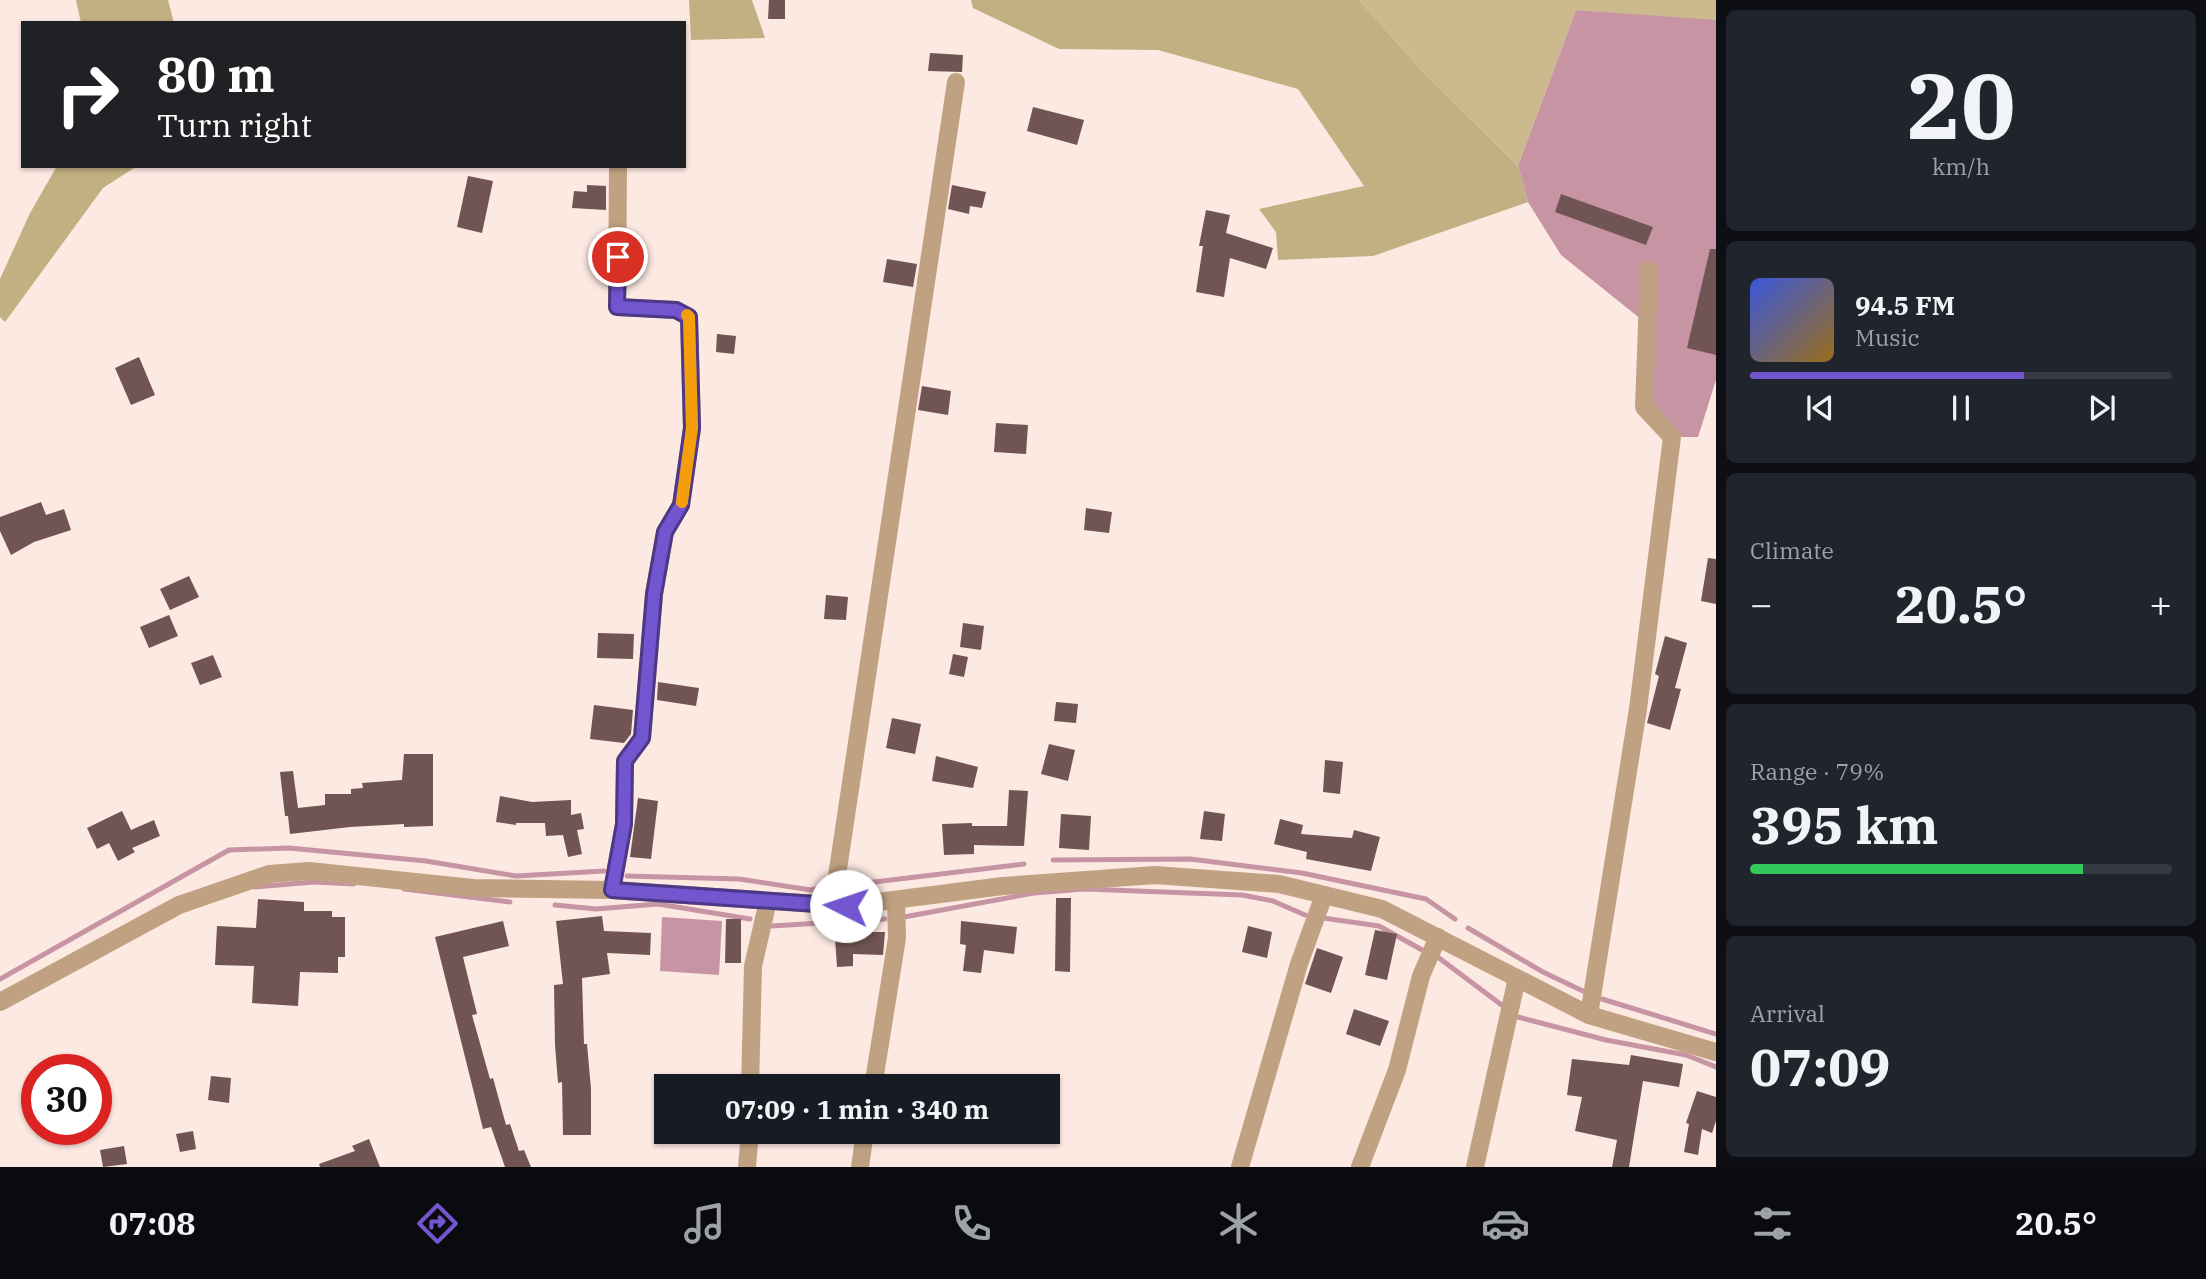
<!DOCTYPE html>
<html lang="en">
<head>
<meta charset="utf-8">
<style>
  :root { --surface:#171b24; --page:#20242c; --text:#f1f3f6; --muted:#9ea1a6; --line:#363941; --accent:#7356cf }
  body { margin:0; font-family:"IBM Plex Serif",serif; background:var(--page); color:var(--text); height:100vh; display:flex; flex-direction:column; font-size:26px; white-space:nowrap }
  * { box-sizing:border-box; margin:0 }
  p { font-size:23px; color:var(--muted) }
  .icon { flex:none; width:38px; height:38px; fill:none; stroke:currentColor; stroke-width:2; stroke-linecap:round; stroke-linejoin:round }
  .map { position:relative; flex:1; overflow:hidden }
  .details { display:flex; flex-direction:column; gap:10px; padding:10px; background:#0d0f14; width:490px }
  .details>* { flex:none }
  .top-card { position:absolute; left:21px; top:21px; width:665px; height:147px; border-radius:0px; box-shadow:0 2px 5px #0004; background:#202124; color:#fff; overflow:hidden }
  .speed { position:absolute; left:21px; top:1054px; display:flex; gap:14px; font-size:35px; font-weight:700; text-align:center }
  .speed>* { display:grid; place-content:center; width:91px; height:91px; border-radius:50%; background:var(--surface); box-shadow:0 2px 5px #0004; line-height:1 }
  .speed .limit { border:10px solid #d22; background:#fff; color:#111 }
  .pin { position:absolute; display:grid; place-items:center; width:60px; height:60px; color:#fff; margin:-30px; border:4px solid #fff; border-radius:50%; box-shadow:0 2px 7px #0007 }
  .me { position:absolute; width:77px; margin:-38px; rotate:274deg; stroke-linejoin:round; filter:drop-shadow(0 0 5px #0008) }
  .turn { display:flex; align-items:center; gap:24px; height:147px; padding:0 21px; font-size:32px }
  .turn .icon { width:91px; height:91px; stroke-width:2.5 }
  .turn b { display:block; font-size:49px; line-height:60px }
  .big { font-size:52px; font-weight:700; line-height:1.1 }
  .details .card { flex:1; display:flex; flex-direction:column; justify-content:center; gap:10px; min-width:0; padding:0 24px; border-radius:10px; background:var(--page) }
  .details .dial { align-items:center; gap:0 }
  .dial b { font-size:91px; line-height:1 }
  .song { display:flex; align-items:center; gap:21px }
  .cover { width:84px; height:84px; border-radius:10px; background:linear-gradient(135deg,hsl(230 70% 55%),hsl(40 70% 35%)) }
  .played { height:7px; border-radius:4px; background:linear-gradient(90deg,var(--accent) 65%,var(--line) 65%) }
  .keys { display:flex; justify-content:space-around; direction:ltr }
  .heat { display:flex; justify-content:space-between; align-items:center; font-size:38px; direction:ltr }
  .charge { height:10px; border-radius:5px; background:linear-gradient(90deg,#34c759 79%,var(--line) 0) }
  .trip { position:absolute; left:654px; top:1074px; width:406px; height:70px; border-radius:0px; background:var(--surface); box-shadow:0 2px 5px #0004; font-weight:700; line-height:70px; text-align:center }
  .tab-bar { display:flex; height:112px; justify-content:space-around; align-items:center; background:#090b0e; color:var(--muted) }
  .tab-bar .icon { width:49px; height:49px }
  .tab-bar .selected { color:var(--accent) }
  .tab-bar b { font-size:32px; color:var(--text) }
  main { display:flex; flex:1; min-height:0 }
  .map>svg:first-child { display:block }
  .green { fill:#ccba8e }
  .forest { fill:#c2b082 }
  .water { fill:#c794a4 }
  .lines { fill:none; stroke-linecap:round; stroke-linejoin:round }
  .stream { stroke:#c794a4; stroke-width:5 }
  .building { fill:#715554 }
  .street { stroke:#c0a182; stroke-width:18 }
  .route-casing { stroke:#4b3887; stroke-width:18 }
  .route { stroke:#7356cf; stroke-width:12 }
  .slow { stroke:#f59e0b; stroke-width:12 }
</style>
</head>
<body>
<main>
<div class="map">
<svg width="1716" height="1167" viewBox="0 0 1716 1167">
  <rect width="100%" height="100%" fill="#fce9e2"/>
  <!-- green -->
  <path class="green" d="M 1359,0 L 1716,0 L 1716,21 L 1576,10 L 1518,166 L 1423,72 Z"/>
  <!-- forest -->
  <g class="forest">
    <path d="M 76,0 L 168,0 L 174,23 L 81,23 Z"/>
    <path d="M 689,0 L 752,0 L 765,38 L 691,40 Z"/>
    <path d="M 971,0 L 1359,0 L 1423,72 L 1518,166 L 1528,202 L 1373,256 L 1278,260 L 1276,232 L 1259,209 L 1364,186 L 1298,89 L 1158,50 L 1059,49 L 973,8 Z"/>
    <path d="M 57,166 L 137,166 L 103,188 L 5,322 L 0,317 L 0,279 L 30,213 Z"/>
  </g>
  <!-- water -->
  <g class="water">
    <path d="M 1576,10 L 1716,20 L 1716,380 L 1698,437 L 1672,437 L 1644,407 L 1647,324 L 1561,255 L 1528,202 L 1518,166 Z"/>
    <path d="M 662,917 L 722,921 L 719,975 L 660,971 Z"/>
  </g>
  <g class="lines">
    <!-- stream -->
    <g class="stream">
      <path d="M 1053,860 L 1190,859 L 1302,873 L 1426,899 L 1455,919"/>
      <path d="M 627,876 L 739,879 L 811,890 L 831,885"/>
      <path d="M 849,885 L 1024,864"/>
      <path d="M 255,887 L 314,882 L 354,884"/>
      <path d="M 404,889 L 510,902"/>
      <path d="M 555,905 L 596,909 L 658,904 L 750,919"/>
      <path d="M 904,917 L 1034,893 L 1084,889 L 1242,895 L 1273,901 L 1305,915"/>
      <path d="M 1323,918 L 1379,926 L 1424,951"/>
      <path d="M 772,926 L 885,919"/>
      <path d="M 1468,928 L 1543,972 L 1585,992"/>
      <path d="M 1439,958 L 1503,1006"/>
      <path d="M 0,979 L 229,850 L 289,848 L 426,861 L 516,876 L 604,871"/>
      <path d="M 1602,999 L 1716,1034"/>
      <path d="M 1518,1017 L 1606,1040 L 1686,1055 L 1716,1067"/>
    </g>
  </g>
  <!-- building -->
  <g class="building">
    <path d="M 769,0 L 785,0 L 785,19 L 768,19 Z"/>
    <path d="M 930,53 L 963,55 L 962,72 L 928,71 Z"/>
    <path d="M 1033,107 L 1084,120 L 1077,145 L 1027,131 Z"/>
    <path d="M 468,176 L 493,181 L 482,233 L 457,227 Z"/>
    <path d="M 587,185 L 606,186 L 606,210 L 572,208 L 574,191 L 587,192 Z"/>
    <path d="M 952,185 L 986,192 L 982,208 L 970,206 L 969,214 L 948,209 Z"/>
    <path d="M 1561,194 L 1653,227 L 1646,245 L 1555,212 Z"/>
    <path d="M 1206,210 L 1230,215 L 1226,233 L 1273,248 L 1266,269 L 1230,258 L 1224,297 L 1196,292 L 1203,246 L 1199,246 Z"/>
    <path d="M 1710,249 L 1716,249 L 1716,355 L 1687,348 Z"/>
    <path d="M 887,259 L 917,264 L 913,287 L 883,282 Z"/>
    <path d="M 717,334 L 736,336 L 734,354 L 716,352 Z"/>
    <path d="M 139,357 L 155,395 L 131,405 L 115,368 Z"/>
    <path d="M 922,386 L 951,391 L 948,415 L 918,410 Z"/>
    <path d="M 996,423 L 1028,425 L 1026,454 L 994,452 Z"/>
    <path d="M 41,502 L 46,515 L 64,509 L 71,530 L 34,542 L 11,555 L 0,531 L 0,517 Z"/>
    <path d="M 1086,508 L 1112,512 L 1109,533 L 1084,530 Z"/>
    <path d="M 1708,558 L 1716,559 L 1716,604 L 1701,601 Z"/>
    <path d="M 189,576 L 199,597 L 170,610 L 160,589 Z"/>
    <path d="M 826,595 L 848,597 L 846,620 L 824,619 Z"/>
    <path d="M 169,615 L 178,636 L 149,648 L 140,627 Z"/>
    <path d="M 963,623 L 984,626 L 981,650 L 960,647 Z"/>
    <path d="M 598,633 L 634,634 L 633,659 L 597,658 Z"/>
    <path d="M 1665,636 L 1687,643 L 1675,688 L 1681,689 L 1670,730 L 1647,723 L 1659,676 L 1655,674 Z"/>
    <path d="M 953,654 L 968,657 L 964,677 L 949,674 Z"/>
    <path d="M 213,655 L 222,677 L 200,685 L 191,663 Z"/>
    <path d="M 658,682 L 699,688 L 696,706 L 657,700 Z"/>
    <path d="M 1056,702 L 1078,704 L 1076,723 L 1054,721 Z"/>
    <path d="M 594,705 L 633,710 L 631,734 L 624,743 L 590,739 Z"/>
    <path d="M 892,718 L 921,724 L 915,754 L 886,748 Z"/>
    <path d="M 1049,744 L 1075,750 L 1068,781 L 1041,774 Z"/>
    <path d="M 404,754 L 433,754 L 433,826 L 404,827 L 404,824 L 350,827 L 290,834 L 288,816 L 285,816 L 280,772 L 293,771 L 298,808 L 325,805 L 325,794 L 351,794 L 351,789 L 363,788 L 362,783 L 402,780 Z"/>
    <path d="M 936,756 L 978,767 L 973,788 L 932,781 Z"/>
    <path d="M 1325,760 L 1343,762 L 1340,794 L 1323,792 Z"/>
    <path d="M 1009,790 L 1028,791 L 1024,846 L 974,845 L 974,854 L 944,855 L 942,824 L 972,823 L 972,826 L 1007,826 Z"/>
    <path d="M 500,796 L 532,802 L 571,800 L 571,815 L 581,813 L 584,829 L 577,830 L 582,854 L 568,857 L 563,835 L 546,836 L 545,823 L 516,823 L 516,825 L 496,822 Z"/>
    <path d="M 638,798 L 658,801 L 651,859 L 630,857 Z"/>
    <path d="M 122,811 L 131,830 L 154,820 L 160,836 L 132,848 L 135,852 L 118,861 L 109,843 L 97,849 L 87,828 Z"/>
    <path d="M 1204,811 L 1225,814 L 1222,841 L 1200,839 Z"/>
    <path d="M 1061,814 L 1091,816 L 1089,850 L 1059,848 Z"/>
    <path d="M 1280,819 L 1303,825 L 1301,834 L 1352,838 L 1354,830 L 1380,837 L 1371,871 L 1306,859 L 1307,852 L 1274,844 Z"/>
    <path d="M 1056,898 L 1071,898 L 1070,972 L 1055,971 Z"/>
    <path d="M 258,899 L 304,902 L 304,911 L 332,911 L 332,917 L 345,917 L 345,957 L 338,957 L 338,973 L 300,972 L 298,1006 L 252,1003 L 254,966 L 215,965 L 217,926 L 256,928 Z"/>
    <path d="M 602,916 L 604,931 L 651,933 L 650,955 L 607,953 L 610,974 L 582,978 L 584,1044 L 587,1044 L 591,1089 L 591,1135 L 563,1135 L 562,1082 L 558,1083 L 555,1045 L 554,985 L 563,984 L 556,921 Z"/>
    <path d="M 726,919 L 741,919 L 741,963 L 725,963 Z"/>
    <path d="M 503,921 L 509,946 L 463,957 L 477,1014 L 472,1015 L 490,1079 L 493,1078 L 506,1125 L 510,1124 L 519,1151 L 524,1150 L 531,1167 L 505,1167 L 491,1127 L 483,1129 L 435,937 Z"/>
    <path d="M 961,921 L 1017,927 L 1014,954 L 984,950 L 981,973 L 963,971 L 966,945 L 960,944 Z"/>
    <path d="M 1248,926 L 1272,932 L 1267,958 L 1242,952 Z"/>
    <path d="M 1375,930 L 1397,934 L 1387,980 L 1365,975 Z"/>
    <path d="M 860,932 L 885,932 L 883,955 L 853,954 L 853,966 L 837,967 L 835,938 L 859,937 Z"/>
    <path d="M 1317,948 L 1343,957 L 1331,993 L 1305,984 Z"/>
    <path d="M 1354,1009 L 1389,1021 L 1380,1046 L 1346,1034 Z"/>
    <path d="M 1631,1055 L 1683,1064 L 1679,1087 L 1643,1081 L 1629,1167 L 1612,1167 L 1617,1140 L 1575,1131 L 1582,1097 L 1567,1095 L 1572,1059 L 1629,1065 Z"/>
    <path d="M 211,1076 L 231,1078 L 229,1103 L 208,1100 Z"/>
    <path d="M 1697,1091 L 1716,1097 L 1716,1121 L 1712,1133 L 1702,1129 L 1698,1155 L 1684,1152 L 1689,1124 L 1686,1123 Z"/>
    <path d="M 193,1131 L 196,1149 L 180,1152 L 176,1134 Z"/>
    <path d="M 369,1139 L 380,1167 L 320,1167 L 319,1164 L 355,1151 L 352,1146 Z"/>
    <path d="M 124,1146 L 127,1164 L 103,1167 L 100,1150 Z"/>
  </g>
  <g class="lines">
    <!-- street -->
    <g class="street">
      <path d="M 612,890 L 624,824 L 625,761 L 642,738 L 654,594 L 665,532 L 681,505 L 692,428 L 689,317 L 676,310 L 617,307 L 618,166"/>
      <path d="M 846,906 L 837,876 L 956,82"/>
      <path d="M 0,1002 L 179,905 L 269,874 L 309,871 L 473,888 L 612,890 L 846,906 L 1003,886 L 1155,875 L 1279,884 L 1382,909 L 1589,1015 L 1716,1052"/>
      <path d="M 1589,1015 L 1638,709 L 1672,437 L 1644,407 L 1649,270"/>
      <path d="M 750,1087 L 753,966 L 768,901"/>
      <path d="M 873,1087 L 897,938 L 896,900"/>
      <path d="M 747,1167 L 750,1132"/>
      <path d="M 860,1167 L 865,1132"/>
      <path d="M 1240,1167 L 1299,964 L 1324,895"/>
      <path d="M 1360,1167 L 1397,1070 L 1421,976 L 1438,937"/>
      <path d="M 1475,1167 L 1517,978"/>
    </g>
  </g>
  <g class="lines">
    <!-- route casing -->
    <g class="route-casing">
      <path id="route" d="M 618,257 L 617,307 L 676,310 L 689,317 L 692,428 L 681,505 L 665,532 L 654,594 L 642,738 L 625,761 L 624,824 L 612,890 L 846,906"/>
    </g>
    <!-- route -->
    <use href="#route" class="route"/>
    <!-- slow -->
    <path class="slow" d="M 682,502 L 692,428 L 689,317 L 687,315"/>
  </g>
</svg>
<div class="speed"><div class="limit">30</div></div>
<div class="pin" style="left:618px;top:257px;background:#d93025"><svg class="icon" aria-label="arrive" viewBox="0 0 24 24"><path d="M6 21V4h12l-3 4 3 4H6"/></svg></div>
<svg class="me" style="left:846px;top:906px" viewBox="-20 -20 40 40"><circle r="19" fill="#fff"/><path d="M0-13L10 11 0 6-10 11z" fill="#7356cf"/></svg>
<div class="trip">07:09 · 1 min · 340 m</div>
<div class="top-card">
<div class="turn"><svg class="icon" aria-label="right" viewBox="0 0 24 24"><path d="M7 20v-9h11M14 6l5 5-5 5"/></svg><div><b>80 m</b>Turn right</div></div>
</div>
</div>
<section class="details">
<div class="card dial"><b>20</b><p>km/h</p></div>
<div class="card">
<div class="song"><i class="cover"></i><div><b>94.5 FM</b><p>Music</p></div></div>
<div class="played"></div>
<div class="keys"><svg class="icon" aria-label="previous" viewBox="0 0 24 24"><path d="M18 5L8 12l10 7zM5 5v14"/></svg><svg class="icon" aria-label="pause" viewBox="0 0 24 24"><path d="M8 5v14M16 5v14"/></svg><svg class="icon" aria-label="next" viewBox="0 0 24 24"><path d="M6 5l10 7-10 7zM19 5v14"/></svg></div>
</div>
<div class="card"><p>Climate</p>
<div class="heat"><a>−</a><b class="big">20.5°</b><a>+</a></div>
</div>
<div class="card"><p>Range · 79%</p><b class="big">395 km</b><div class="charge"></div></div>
<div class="card"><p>Arrival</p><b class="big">07:09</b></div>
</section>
</main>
<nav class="tab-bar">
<b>07:08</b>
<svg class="icon selected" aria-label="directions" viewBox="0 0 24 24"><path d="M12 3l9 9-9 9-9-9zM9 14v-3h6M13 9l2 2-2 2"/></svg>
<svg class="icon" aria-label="music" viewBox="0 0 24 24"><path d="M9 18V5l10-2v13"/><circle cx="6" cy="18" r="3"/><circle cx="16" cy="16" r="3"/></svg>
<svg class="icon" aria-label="phone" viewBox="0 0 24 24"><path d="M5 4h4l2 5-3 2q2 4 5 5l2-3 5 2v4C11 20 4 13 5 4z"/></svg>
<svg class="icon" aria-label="climate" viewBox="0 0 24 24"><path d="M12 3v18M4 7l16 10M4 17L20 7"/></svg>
<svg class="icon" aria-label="car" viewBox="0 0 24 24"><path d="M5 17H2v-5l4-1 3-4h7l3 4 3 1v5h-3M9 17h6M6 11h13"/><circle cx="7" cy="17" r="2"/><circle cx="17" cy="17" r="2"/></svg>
<svg class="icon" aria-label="filters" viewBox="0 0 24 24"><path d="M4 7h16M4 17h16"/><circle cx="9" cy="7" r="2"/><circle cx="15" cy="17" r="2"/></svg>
<b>20.5°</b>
</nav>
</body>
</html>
